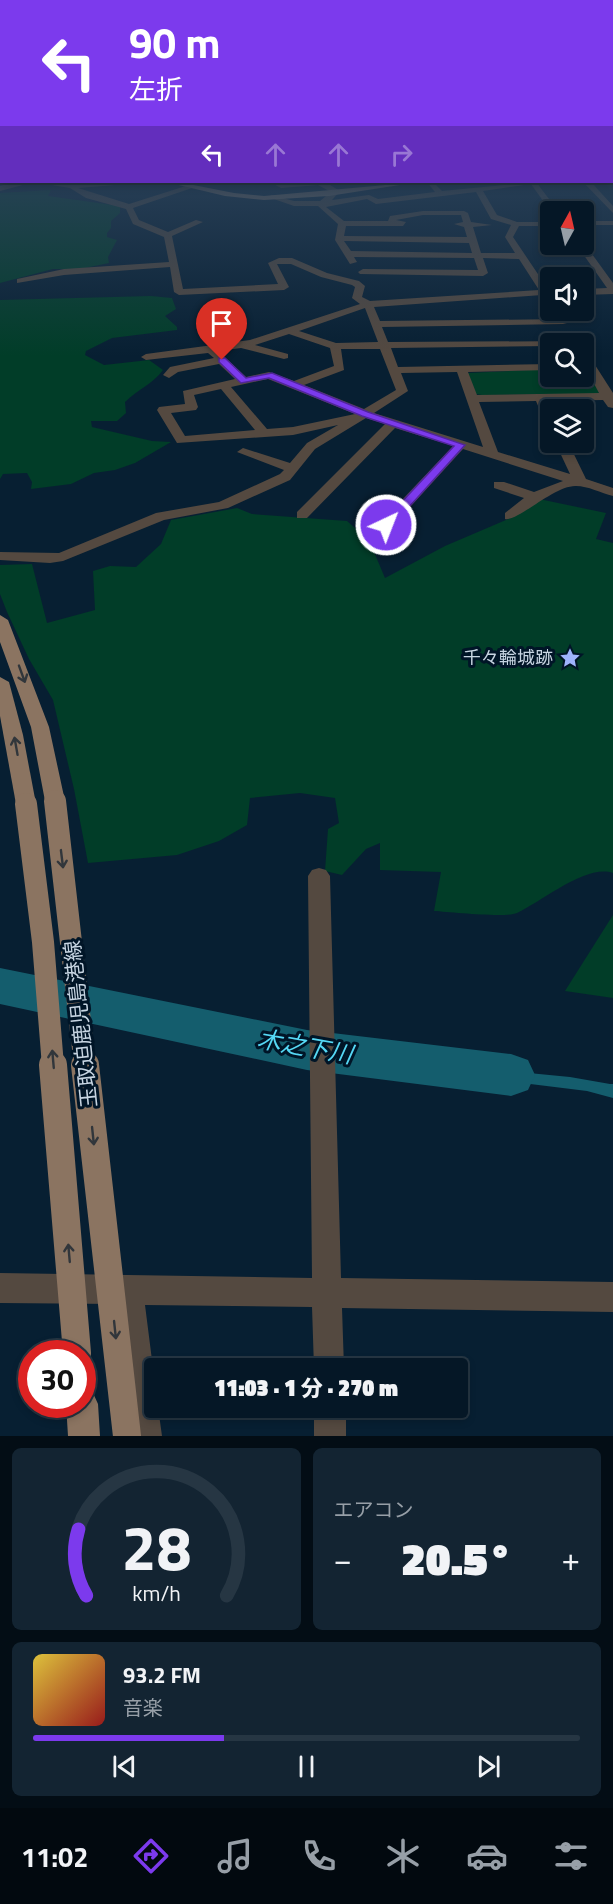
<!DOCTYPE html>
<html lang="ja">
<head>
<meta charset="utf-8">
<style>
  :root { --surface:#051726; --page:#132432; --text:#f1f3f6; --muted:#979fa7; --line:#263643; --accent:#7c3aed }
  body { margin:0; font-family:"Titillium Web","Noto Sans JP",sans-serif; background:var(--page); color:var(--text); height:100vh; display:flex; flex-direction:column; font-size:22px; white-space:nowrap }
  * { box-sizing:border-box; margin:0 }
  p { font-size:20px; color:var(--muted) }
  .icon { flex:none; width:33px; height:33px; fill:none; stroke:currentColor; stroke-width:2; stroke-linecap:round; stroke-linejoin:round }
  .map { position:relative; height:1436px; overflow:hidden }
  .sheet { display:flex; flex-direction:column; gap:12px; padding:12px; background:#030d15; flex:1 }
  .sheet>* { flex:none }
  .banner { position:absolute; left:0px; top:0px; width:614px; height:183px; box-shadow:0 3px 9px #0003,0 0 0 2px var(--line); background:#7c3aed; color:#fff; overflow:hidden }
  .needle { width:39px; rotate:8deg }
  .controls { position:absolute; left:540px; top:201px; display:grid; gap:12px }
  .controls a { display:grid; place-items:center; width:54px; height:54px; border-radius:6px; background:var(--surface); box-shadow:0 3px 9px #0003,0 0 0 2px var(--line); font-size:30px }
  .speed { position:absolute; left:18px; top:1340px; display:flex; gap:12px; font-size:30px; font-weight:700; text-align:center }
  .speed>* { display:grid; place-content:center; width:78px; height:78px; border-radius:50%; background:var(--surface); box-shadow:0 3px 9px #0003,0 0 0 2px var(--line); line-height:1 }
  .speed .limit { border:9px solid #d22; background:#fff; color:#111 }
  .pin { position:absolute; display:grid; place-items:center; width:51px; height:51px; color:#fff; margin:-62px -26px; border-radius:50% 50% 50% 0; rotate:-45deg; box-shadow:0 0 6px #0007 }
  .pin .icon { rotate:45deg }
  .me { position:absolute; width:66px; margin:-33px; rotate:43deg; stroke-linejoin:round; filter:drop-shadow(0 0 4px #0008) }
  .turn { display:flex; align-items:center; gap:21px; height:126px; padding:0 30px; font-size:27px }
  .turn .icon { width:78px; height:78px; stroke-width:2.5 }
  .turn b { display:block; font-size:42px; line-height:51px }
  .lanes { display:flex; align-items:center; height:57px; padding:0 30px; background:#0003; justify-content:center; gap:30px; direction:ltr }
  .lanes .off { opacity:.35 }
  .big { font-size:45px; font-weight:800; line-height:1.1 }
  .sheet .card { flex:1; display:flex; flex-direction:column; justify-content:center; gap:9px; min-width:0; padding:0 21px; border-radius:9px; background:var(--page) }
  .sheet .dial { align-items:center; gap:0 }
  .dial svg { height:156px; overflow:visible; fill:none; stroke:var(--line); stroke-width:7; stroke-linecap:round; text-anchor:middle }
  .dial text { fill:var(--text); stroke:none }
  .song { display:flex; align-items:center; gap:18px }
  .cover { width:72px; height:72px; border-radius:9px; background:linear-gradient(135deg,hsl(50 70% 55%),hsl(0 70% 35%)) }
  .played { height:6px; border-radius:3px; background:linear-gradient(90deg,var(--accent) 35%,var(--line) 35%) }
  .keys { display:flex; justify-content:space-around; direction:ltr }
  .heat { display:flex; justify-content:space-between; align-items:center; font-size:33px; direction:ltr }
  .sheet .tiles { flex:1; display:grid; gap:12px; grid-template-columns:1fr 1fr }
  .card:last-child { grid-column:span 2 }
  .trip { position:absolute; left:144px; top:1358px; width:324px; height:60px; border-radius:6px; background:var(--surface); box-shadow:0 3px 9px #0003,0 0 0 2px var(--line); font-weight:800; line-height:60px; text-align:center }
  .menu { display:flex; height:96px; justify-content:space-around; align-items:center; background:#02090f; color:var(--muted) }
  .menu .icon { width:42px; height:42px }
  .menu .selected { color:var(--accent) }
  .menu b { font-size:27px; color:var(--text) }
  .map>svg:first-child { display:block }
  .green { fill:#013d28 }
  .water { fill:#145d6d }
  .lines { fill:none; stroke-linecap:round; stroke-linejoin:round }
  .river { fill:#145d6d; fill-rule:evenodd }
  .minor { fill:#544940; fill-rule:evenodd }
  .major { fill:#8b7461; fill-rule:evenodd }
  .major-bridge-far1 { stroke:#8b7461; stroke-width:22 }
  .major-bridge { stroke:#8b7461; stroke-width:28 }
  .oneway { stroke:#31363b }
  .route { fill:#7c3aed; stroke:#51269a; stroke-width:1.5 }
  .labels { text-anchor:middle; stroke-width:6; stroke-linejoin:round; paint-order:stroke }
  .poi-label { font-size:18px; fill:#c7d5e2; stroke:#001527; text-anchor:end }
  .near-street-label { font-size:21px; fill:#c7d5e2; stroke:#001527 }
  .near-water-label { font-size:24px; font-style:italic; fill:#55d8f5; stroke:#001527 }
</style>
</head>
<body>
<div class="map">
<svg width="613" height="1436" viewBox="0 0 613 1436">
  <rect width="100%" height="100%" fill="#071f32"/>
  <!-- green -->
  <g class="green">
    <path d="M 51,190 L 48,196 L 120,206 L 120,213 L 111,221 L 111,228 L 107,233 L 107,237 L 117,240 L 108,257 L 109,263 L 80,269 L 53,269 L 0,283 L 0,193 Z"/>
    <path d="M 151,296 L 172,298 L 176,309 L 165,316 L 177,327 L 177,330 L 112,338 L 86,351 L 85,355 L 104,365 L 149,360 L 163,370 C 154,383 137,390 125,402 L 126,413 L 117,421 L 91,421 L 92,427 L 152,441 L 171,442 L 135,463 L 115,470 L 94,473 L 71,484 L 31,489 L 32,482 L 27,473 L 3,474 L 0,479 L 0,300 Z"/>
    <path d="M 550,369 L 550,376 L 584,376 L 584,370 L 586,371 L 600,392 L 596,394 L 482,395 L 476,394 L 468,373 Z"/>
    <path d="M 539,499 L 606,513 L 596,539 L 613,543 L 613,873 C 586,864 543,901 517,913 C 505,918 451,912 434,911 L 441,872 L 380,870 L 380,843 L 366,849 L 342,875 L 325,871 L 328,829 L 339,823 L 335,798 L 300,793 L 250,798 L 247,825 L 219,841 L 177,855 L 88,863 L 74,789 L 53,700 L 29,659 L 7,612 L 0,594 L 0,565 L 32,564 L 47,623 L 95,610 L 93,571 L 110,566 L 136,567 L 161,544 L 171,520 L 237,508 L 252,514 L 347,521 L 369,540 L 385,578 L 445,546 L 513,517 Z"/>
    <path d="M 613,915 L 613,998 L 565,991 Z"/>
  </g>
  <!-- water -->
  <path class="water" d="M 466,1067 L 570,1077 L 610,1084 L 613,1084 L 613,1098 L 587,1091 L 465,1076 Z"/>
  <g class="lines">
    <!-- river -->
    <path class="river" d="M 0,968 L 307,1030 L 511,1054 L 528,1060 L 535,1075 L 528,1090 L 511,1096 L 307,1070 L 0,1004 Z"/>
    <!-- minor -->
    <g class="minor">
      <path d="M 613,169 L 613,174 L 612,174 L 612,169 Z"/>
      <path d="M 15,182 L 72,184 L 130,182 L 127,184 L 78,188 L 129,204 L 192,184 L 192,188 L 133,208 L 139,220 L 168,232 L 196,220 L 203,222 L 172,236 L 183,289 L 278,284 L 268,263 L 279,258 L 292,258 L 327,273 L 359,281 L 365,286 L 362,297 L 370,301 L 539,290 L 519,259 L 483,258 L 488,273 L 483,276 L 360,274 L 358,272 L 363,269 L 478,270 L 474,258 L 354,257 L 357,262 L 350,264 L 335,240 L 338,224 L 318,206 L 294,206 L 268,197 L 272,195 L 294,201 L 320,201 L 331,192 L 318,185 L 281,188 L 270,182 L 282,184 L 325,182 L 340,191 L 332,200 L 369,195 L 378,199 L 435,192 L 427,182 L 433,182 L 442,191 L 536,182 L 559,212 L 551,212 L 531,184 L 483,191 L 497,215 L 517,222 L 550,222 L 550,226 L 519,226 L 513,237 L 548,289 L 550,289 L 550,303 L 542,295 L 374,307 L 380,321 L 567,319 L 567,323 L 563,324 L 382,327 L 388,342 L 580,341 L 581,344 L 550,344 L 550,346 L 391,348 L 398,367 L 550,364 L 550,370 L 468,372 L 477,395 L 599,393 L 584,365 L 584,353 L 588,354 L 613,393 L 613,408 L 608,407 L 603,400 L 547,401 L 551,410 L 550,424 L 544,420 L 536,401 L 479,402 L 498,452 L 570,474 L 555,442 L 568,442 L 586,479 L 613,488 L 613,496 C 601,493 588,486 576,486 C 555,485 517,522 505,519 L 505,513 L 524,498 L 494,488 L 494,482 L 504,482 L 534,492 L 563,481 L 463,449 L 391,528 L 381,528 L 381,522 L 453,446 L 395,428 L 307,518 L 297,518 L 297,512 L 385,424 L 366,418 L 315,449 L 290,480 L 228,508 L 164,520 L 63,561 L 50,563 L 0,560 L 0,552 L 59,553 L 156,513 L 219,502 L 280,474 L 284,470 L 237,452 L 243,448 L 290,463 L 307,443 L 338,425 L 293,435 L 177,443 L 157,410 L 159,407 L 185,404 L 183,391 L 235,379 L 219,364 L 178,372 L 169,378 L 163,375 L 170,367 L 214,358 L 208,353 L 146,360 L 141,357 L 146,354 L 250,340 L 360,304 L 352,298 L 355,287 L 352,285 L 321,277 L 291,264 L 277,264 L 289,287 L 284,290 L 179,295 L 174,292 L 170,267 L 64,275 L 17,283 L 17,279 L 64,269 L 169,262 L 164,237 L 133,224 L 126,209 L 86,198 L 70,188 L 34,182 L 0,191 L 0,186 ZM 476,192 L 491,219 L 511,225 L 505,237 L 515,253 L 481,253 L 473,227 L 492,225 L 471,222 L 468,213 L 464,211 L 423,211 L 390,216 L 388,221 L 344,221 L 326,207 L 367,199 L 376,204 ZM 423,215 L 461,215 L 463,222 L 454,224 L 464,227 L 467,237 L 344,236 L 346,226 L 403,226 L 406,222 L 396,220 ZM 344,241 L 469,243 L 472,253 L 351,251 ZM 365,308 L 378,342 L 336,343 L 299,331 ZM 289,334 L 330,348 L 334,366 L 294,381 L 269,372 L 246,377 L 218,351 L 241,348 L 284,359 L 288,358 L 288,354 L 255,345 ZM 341,349 L 380,349 L 396,390 L 364,409 L 304,385 L 344,370 ZM 457,372 L 483,447 L 374,413 L 408,391 L 401,373 ZM 268,379 L 355,414 L 293,427 L 267,429 L 231,387 ZM 221,389 L 255,430 L 185,436 L 171,413 L 196,410 L 198,407 L 194,395 Z"/>
      <path d="M 583,182 L 591,182 L 613,206 L 613,213 Z"/>
      <rect x="584" y="221" width="29" height="4"/>
      <path d="M 584,243 L 613,283 L 613,294 L 584,295 L 584,289 L 607,288 L 576,244 Z"/>
      <path d="M 319,868 L 326,870 L 330,876 L 341,1278 L 613,1282 L 613,1312 L 342,1308 L 344,1368 L 314,1368 L 312,1307 L 145,1305 L 154,1376 L 154,1407 L 158,1407 L 162,1436 L 130,1436 L 116,1304 L 0,1303 L 0,1273 L 312,1278 L 308,876 L 312,870 Z"/>
      <rect x="314" y="1407" width="32" height="29"/>
    </g>
    <!-- major -->
    <g class="major">
      <path d="M 166,182 L 178,182 L 234,193 L 264,196 L 419,182 L 329,196 L 264,200 L 225,196 Z"/>
      <path d="M 0,615 L 8,620 L 49,727 L 65,801 L 62,806 L 48,806 L 45,801 L 31,727 L 0,642 Z"/>
      <path d="M 0,677 L 9,682 L 23,735 L 36,804 L 33,809 L 19,809 L 16,804 L 0,716 Z"/>
      <path d="M 82,1388 L 93,1393 L 98,1404 L 100,1436 L 68,1436 L 66,1404 L 82,1404 Z"/>
    </g>
    <!-- major-bridge-far1 -->
    <g class="major-bridge-far1">
      <path d="M 55,801 L 85,1066"/>
      <path d="M 26,804 L 43,942 L 53,1066"/>
    </g>
    <!-- major-bridge -->
    <g class="major-bridge">
      <path d="M 53,1065 L 77,1353"/>
      <path d="M 85,1065 L 127,1436"/>
    </g>
  </g>
  <!-- one-way arrows -->
  <defs><path id="oneway-shaft" d="M-6 0H5M1.5-3L5.5 0L1.5 3" fill="none" stroke-width="1.6" stroke-linecap="round" stroke-linejoin="round" transform="scale(1.5)"/></defs>
  <g class="oneway">
    <use href="#oneway-shaft" transform="translate(22 674) rotate(70)"/>
    <use href="#oneway-shaft" transform="translate(16 746) rotate(-100)"/>
    <use href="#oneway-shaft" transform="translate(62 859) rotate(83)"/>
    <use href="#oneway-shaft" transform="translate(53 1059) rotate(-95)"/>
    <use href="#oneway-shaft" transform="translate(93 1136) rotate(84)"/>
    <use href="#oneway-shaft" transform="translate(69 1253) rotate(-95)"/>
    <use href="#oneway-shaft" transform="translate(115 1330) rotate(84)"/>
  </g>
  <!-- sky -->
  <linearGradient id="sky" x2="0" y2="1"><stop stop-color="#04111c"/><stop offset="0.44" stop-color="#2b425a"/><stop offset="1" stop-color="#2b425a" stop-opacity="0"/></linearGradient>
  <rect width="613" height="356" fill="url(#sky)"/>
  <!-- route -->
  <path class="route" d="M 219,358 L 225,358 L 246,378 L 272,373 L 368,412 L 465,445 L 390,528 L 382,528 L 382,523 L 454,446 L 362,416 L 269,378 L 241,383 L 219,362 Z"/>
  <!-- icons -->
  <defs>
    <g id="sight-bare" transform="scale(1.62)"><path d="M0-6L1.8-2.2L6-1.7L2.9 1.2L3.7 5.4L0 3.3L-3.7 5.4L-2.9 1.2L-6-1.7L-1.8-2.2Z" fill="#9eb4fd" stroke="#001527" stroke-width="2.5" paint-order="stroke"/></g>
  </defs>
  <g fill-rule="evenodd">
    <use href="#sight-bare" x="570" y="658"/>
  </g>
  <g class="labels">
    <!-- poi labels -->
    <g class="poi-label">
      <text x="553" y="664">千々輪城跡</text>
    </g>
    <!-- near-street labels -->
    <g class="near-street-label">
      <text transform="translate(81 1024) rotate(-96)" y="7">玉取迫鹿児島港線</text>
    </g>
    <!-- near-water labels -->
    <g class="near-water-label">
      <text transform="translate(305 1047) rotate(10)" y="8">木之下川</text>
    </g>
  </g>
</svg>
<div class="controls">
<a><svg class="needle" viewBox="-14 -14 28 28"><path d="M0-13l5 13h-10z" fill="#e53935"/><path d="M0 13l5-13h-10z" fill="#979fa7"/></svg></a>
<a><svg class="icon" aria-label="sound" viewBox="0 0 24 24"><path d="M4 9h4l5-4v14l-5-4H4zM17 9q2 3 0 6"/></svg></a>
<a><svg class="icon" aria-label="search" viewBox="0 0 24 24"><circle cx="10" cy="10" r="6"/><path d="M15 15l6 6"/></svg></a>
<a><svg class="icon" aria-label="layers" viewBox="0 0 24 24"><path d="M12 4l9 5-9 5-9-5zM3 14l9 5 9-5"/></svg></a>
</div>
<div class="speed"><div class="limit">30</div></div>
<div class="pin" style="left:222px;top:360px;background:#d93025"><svg class="icon" aria-label="arrive" viewBox="0 0 24 24"><path d="M6 21V4h12l-3 4 3 4H6"/></svg></div>
<svg class="me" style="left:386px;top:525px" viewBox="-20 -20 40 40"><circle r="17" fill="#7c3aed" stroke="#fff" stroke-width="3"/><path d="M0-11L8 9 0 5-8 9z" fill="#fff"/></svg>
<div class="trip">11:03 · 1 分 · 270 m</div>
<div class="banner">
<div class="turn"><svg class="icon" aria-label="left" viewBox="0 0 24 24"><path d="M17 20v-9H6M10 6l-5 5 5 5"/></svg><div><b>90 m</b>左折</div></div>
<div class="lanes"><svg class="icon" aria-label="left" viewBox="0 0 24 24"><path d="M17 20v-9H6M10 6l-5 5 5 5"/></svg><svg class="icon off" aria-label="ahead" viewBox="0 0 24 24"><path d="M12 20V5M6 11l6-6 6 6"/></svg><svg class="icon off" aria-label="ahead" viewBox="0 0 24 24"><path d="M12 20V5M6 11l6-6 6 6"/></svg><svg class="icon off" aria-label="right" viewBox="0 0 24 24"><path d="M7 20v-9h11M14 6l5 5-5 5"/></svg></div>
</div>
</div>
<section class="sheet">
<div class="tiles">
<div class="card dial"><svg viewBox="0 0 100 80">
<path d="M14 69A42 42 0 1 1 86 69"/>
<path d="M14 69A42 42 0 0 1 10 35" stroke="#7c3aed"/>
<text x="50" y="56" font-size="32" font-weight="700">28</text>
<text x="50" y="72" font-size="11">km/h</text>
</svg></div>
<div class="card"><p>エアコン</p>
<div class="heat"><a>−</a><b class="big">20.5°</b><a>+</a></div>
</div>
<div class="card">
<div class="song"><i class="cover"></i><div><b>93.2 FM</b><p>音楽</p></div></div>
<div class="played"></div>
<div class="keys"><svg class="icon" aria-label="previous" viewBox="0 0 24 24"><path d="M18 5L8 12l10 7zM5 5v14"/></svg><svg class="icon" aria-label="pause" viewBox="0 0 24 24"><path d="M8 5v14M16 5v14"/></svg><svg class="icon" aria-label="next" viewBox="0 0 24 24"><path d="M6 5l10 7-10 7zM19 5v14"/></svg></div>
</div>
</div>
</section>
<nav class="menu">
<b>11:02</b>
<svg class="icon selected" aria-label="directions" viewBox="0 0 24 24"><path d="M12 3l9 9-9 9-9-9zM9 14v-3h6M13 9l2 2-2 2"/></svg>
<svg class="icon" aria-label="music" viewBox="0 0 24 24"><path d="M9 18V5l10-2v13"/><circle cx="6" cy="18" r="3"/><circle cx="16" cy="16" r="3"/></svg>
<svg class="icon" aria-label="phone" viewBox="0 0 24 24"><path d="M5 4h4l2 5-3 2q2 4 5 5l2-3 5 2v4C11 20 4 13 5 4z"/></svg>
<svg class="icon" aria-label="climate" viewBox="0 0 24 24"><path d="M12 3v18M4 7l16 10M4 17L20 7"/></svg>
<svg class="icon" aria-label="car" viewBox="0 0 24 24"><path d="M5 17H2v-5l4-1 3-4h7l3 4 3 1v5h-3M9 17h6M6 11h13"/><circle cx="7" cy="17" r="2"/><circle cx="17" cy="17" r="2"/></svg>
<svg class="icon" aria-label="filters" viewBox="0 0 24 24"><path d="M4 7h16M4 17h16"/><circle cx="9" cy="7" r="2"/><circle cx="15" cy="17" r="2"/></svg>
</nav>
</body>
</html>
